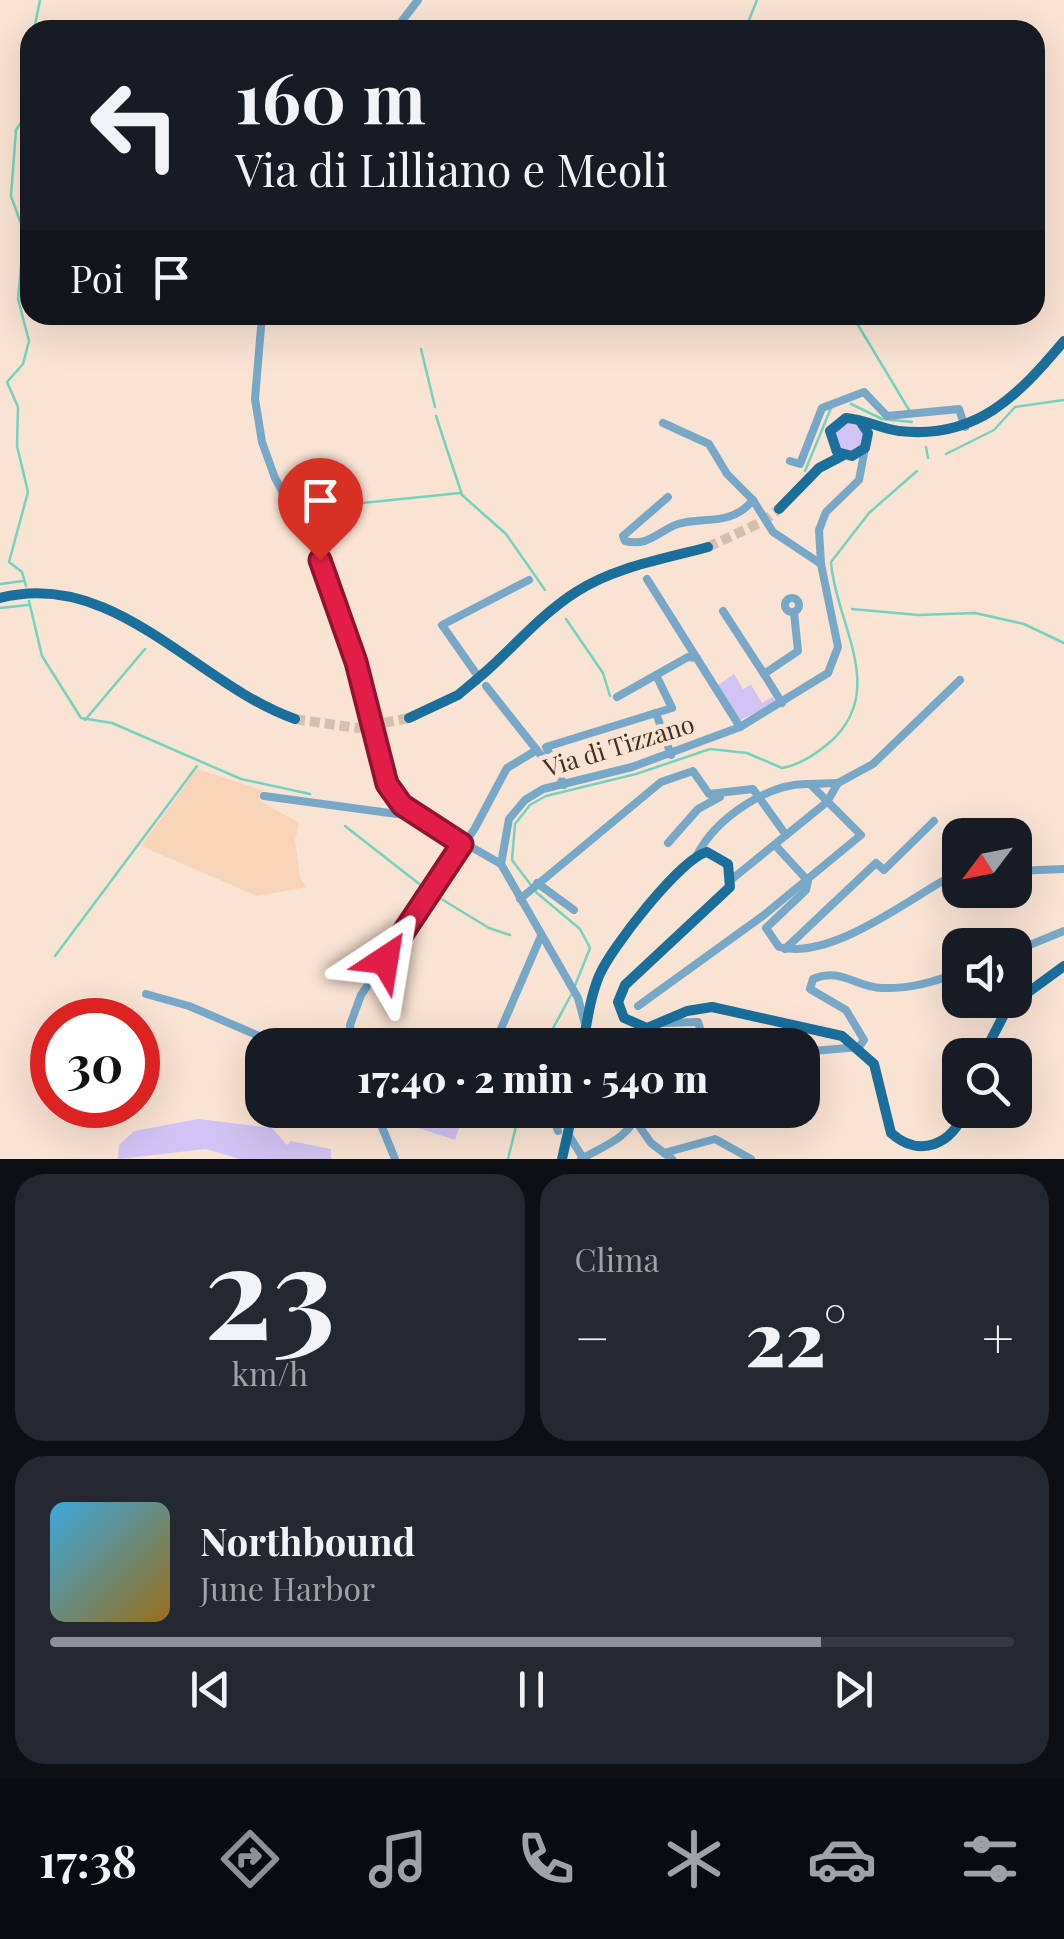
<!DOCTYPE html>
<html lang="it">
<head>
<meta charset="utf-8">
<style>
  :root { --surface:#171b24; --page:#242831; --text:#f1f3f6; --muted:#9ea1a6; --line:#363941; --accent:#8c9099 }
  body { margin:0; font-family:"Playfair Display",serif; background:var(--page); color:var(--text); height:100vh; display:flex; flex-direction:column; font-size:38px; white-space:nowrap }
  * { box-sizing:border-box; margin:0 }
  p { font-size:32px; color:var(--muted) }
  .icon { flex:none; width:55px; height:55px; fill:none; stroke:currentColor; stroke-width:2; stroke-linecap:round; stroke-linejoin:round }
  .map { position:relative; height:1159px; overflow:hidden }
  .panel { display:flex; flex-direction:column; gap:15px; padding:15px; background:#0d0f14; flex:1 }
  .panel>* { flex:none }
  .guide { position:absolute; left:20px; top:20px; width:1025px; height:305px; border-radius:30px; box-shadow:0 10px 40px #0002; background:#171b24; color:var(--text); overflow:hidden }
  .needle { width:65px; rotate:238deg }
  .controls { position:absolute; left:942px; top:818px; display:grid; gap:20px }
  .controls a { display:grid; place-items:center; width:90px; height:90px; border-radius:20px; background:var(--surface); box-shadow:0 10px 40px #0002; font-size:50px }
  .speed { position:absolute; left:30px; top:998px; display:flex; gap:20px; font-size:50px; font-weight:700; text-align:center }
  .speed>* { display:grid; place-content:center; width:130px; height:130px; border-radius:50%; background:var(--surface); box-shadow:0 10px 40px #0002; line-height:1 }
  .speed .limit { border:15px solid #d22; background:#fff; color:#111 }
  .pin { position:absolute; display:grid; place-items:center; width:85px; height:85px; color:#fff; margin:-102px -42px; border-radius:50% 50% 50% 0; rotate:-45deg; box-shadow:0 0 10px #0007 }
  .pin .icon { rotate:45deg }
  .me { position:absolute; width:110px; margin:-55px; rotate:33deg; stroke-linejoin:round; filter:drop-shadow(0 0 8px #0008) }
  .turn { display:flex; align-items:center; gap:35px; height:210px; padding:0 50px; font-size:45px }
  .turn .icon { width:130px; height:130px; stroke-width:2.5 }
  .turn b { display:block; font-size:70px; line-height:85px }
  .then { display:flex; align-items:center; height:95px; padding:0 50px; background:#0003; gap:20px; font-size:38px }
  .big { font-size:75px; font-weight:800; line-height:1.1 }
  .panel .tile { flex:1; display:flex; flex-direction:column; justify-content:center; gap:15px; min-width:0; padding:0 35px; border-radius:30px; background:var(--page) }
  .panel .dial { align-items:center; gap:0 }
  .dial b { font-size:130px; line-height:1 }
  .song { display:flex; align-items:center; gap:30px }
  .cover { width:120px; height:120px; border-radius:15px; background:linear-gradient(135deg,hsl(200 70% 55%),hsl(40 70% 35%)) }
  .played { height:10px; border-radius:5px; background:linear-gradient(90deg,var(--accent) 80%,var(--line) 80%) }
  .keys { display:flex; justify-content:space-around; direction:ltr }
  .heat { display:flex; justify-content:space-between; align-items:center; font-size:55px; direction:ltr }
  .panel .tiles { flex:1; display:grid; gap:15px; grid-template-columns:1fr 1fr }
  .tile:last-child { grid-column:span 2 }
  .trip { position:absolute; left:245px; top:1028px; width:575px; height:100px; border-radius:30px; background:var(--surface); box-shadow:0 10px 40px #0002; font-weight:800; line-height:100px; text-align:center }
  .tabs { display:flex; height:160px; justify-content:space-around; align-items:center; background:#090b0e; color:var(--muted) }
  .tabs .icon { width:70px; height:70px }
  .tabs .current { color:var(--accent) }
  .tabs b { font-size:45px; color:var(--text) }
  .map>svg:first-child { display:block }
  .built { fill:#f8d4b9 }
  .green { fill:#d1c3f3 }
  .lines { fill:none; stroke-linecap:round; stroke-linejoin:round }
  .stream { stroke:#75d2be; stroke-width:2.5 }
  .major-tunnel { stroke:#d5c0b0; stroke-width:10; stroke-dasharray:10 5; stroke-linecap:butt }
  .minor { stroke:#78a8c8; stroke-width:8 }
  .major { stroke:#1a6f9c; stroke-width:10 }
  .major-bridge { stroke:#1a6f9c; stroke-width:10 }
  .route-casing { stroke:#92132f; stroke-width:25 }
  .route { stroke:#e11d48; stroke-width:18 }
  .labels { text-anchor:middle; stroke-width:10; stroke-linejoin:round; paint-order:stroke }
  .street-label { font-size:25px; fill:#473222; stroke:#f9e3d3 }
</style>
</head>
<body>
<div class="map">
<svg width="1064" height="1159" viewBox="0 0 1064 1159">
  <rect width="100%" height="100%" fill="#f9e3d3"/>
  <!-- built -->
  <path class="built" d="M 197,769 L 262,790 L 260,801 L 299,823 L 295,840 L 300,877 L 306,887 L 257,896 L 141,846 Z"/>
  <!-- green -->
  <g class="green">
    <circle cx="849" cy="437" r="14"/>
    <path d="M 734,674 L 743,689 L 751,685 L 762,703 L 773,697 L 776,703 L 740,720 L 718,685 Z"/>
    <path d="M 433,1029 L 482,1045 L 428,1045 Z"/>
    <path d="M 407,1110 L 465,1110 L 455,1140 L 403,1123 Z"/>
    <path d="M 198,1119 L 272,1128 L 287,1145 L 291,1141 L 331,1149 L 331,1159 L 240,1159 L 206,1149 L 118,1159 L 119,1145 L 134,1131 Z"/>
  </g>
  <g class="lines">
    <!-- stream -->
    <g class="stream">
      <path d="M 34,30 L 40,0"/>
      <path d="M 745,30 L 757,0"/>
      <path d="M 30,38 L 30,75"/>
      <path d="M 852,315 L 909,410"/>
      <path d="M 421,349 L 435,407"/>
      <path d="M 851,404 L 882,419 L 912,422"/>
      <path d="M 436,416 L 462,495 L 506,534 L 545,590"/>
      <path d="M 926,447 L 928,458"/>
      <path d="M 946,454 L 994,430 L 1015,407 L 1064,400"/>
      <path d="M 805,471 L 831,408"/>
      <path d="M 362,503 L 460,493"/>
      <path d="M 0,584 L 23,581"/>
      <path d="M 26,586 L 22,572 L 9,562 L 28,492 L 17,446 L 18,407 L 7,382 L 23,364 L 29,341 L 18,299 L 24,232 L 11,196 L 16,130 L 30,109"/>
      <path d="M 29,601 L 42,656 L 81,718 L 112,723 L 241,779 L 310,794"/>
      <path d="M 0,608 L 28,605"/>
      <path d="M 852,609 L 918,615 L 975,613 L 1024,624 L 1064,643"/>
      <path d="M 566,619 L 603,673 L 610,696"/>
      <path d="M 85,720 L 145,649"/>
      <path d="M 345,826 L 427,890"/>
      <path d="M 433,894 L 489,928 L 510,935"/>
      <path d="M 55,956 L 197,766"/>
      <path d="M 574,988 L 590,948 L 580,929 L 537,893 L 512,860 L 515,824 L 530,805 L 546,796 L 636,774 L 710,749 L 747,753 L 782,768 C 800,765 816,754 829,743 C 889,691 836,625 831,562 L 869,513 L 917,471"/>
      <path d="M 544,1045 L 571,995"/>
      <path d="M 508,1159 L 520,1110"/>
    </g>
    <!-- major-tunnel -->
    <g class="major-tunnel">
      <path d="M 708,547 L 764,521 L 779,509"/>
      <path d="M 295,719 L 357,728 L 409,718"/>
    </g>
    <!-- minor -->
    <g class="minor">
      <path d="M 395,30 L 418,0"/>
      <path d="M 262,315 L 255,399 L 262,442 L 275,478 L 320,560 L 355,662 L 387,784 L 402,805 L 419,817 L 501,864"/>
      <path d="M 663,423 L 709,444 L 727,474 L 753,500 L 773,532 L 821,564"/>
      <path d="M 790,461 L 800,464 L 822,408 L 864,392 L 887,416 L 959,409 L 965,427"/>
      <path d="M 668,497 L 623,536 L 625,541 C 649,547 658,531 678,524 C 703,516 731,527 753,500"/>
      <path d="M 647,579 L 740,727"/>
      <circle cx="792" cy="605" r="7"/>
      <path d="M 723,611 L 764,674"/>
      <path d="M 475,672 L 442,625 L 529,580"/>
      <path d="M 486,686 L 551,768"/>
      <path d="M 617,697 L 688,657 L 697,658"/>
      <path d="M 782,703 L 764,674 L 798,651 L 794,612"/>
      <path d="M 656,713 L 671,755"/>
      <path d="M 810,784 L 838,783"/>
      <path d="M 564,785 L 546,747 L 672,708 L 656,675"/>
      <path d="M 264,796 L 419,817"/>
      <path d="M 668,843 L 698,809 L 720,797"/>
      <path d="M 775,845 L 808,881 L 806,890 L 766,928 L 779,947 C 833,961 912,896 960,871"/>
      <path d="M 1015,871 L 1064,869"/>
      <path d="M 732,879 L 827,802 L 838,783 L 873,764 L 960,680"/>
      <path d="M 537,883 L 574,910"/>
      <path d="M 520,899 L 661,782 L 693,771 L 709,794 L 753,789 L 786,835"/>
      <path d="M 785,949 L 876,863 L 884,870 L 934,821"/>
      <path d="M 1015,951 L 1064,931"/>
      <path d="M 146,994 L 189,1006 L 271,1041 L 335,1045"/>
      <path d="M 638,1006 L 764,915 L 861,835 L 810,784 C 769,782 716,818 697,855"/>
      <path d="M 662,1023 L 698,1022 L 705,1045"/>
      <path d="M 585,1024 L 578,998 L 501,864 L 509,819 L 525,800 L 543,789 L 632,767 L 740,727 L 828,673 L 838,647 L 821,564 L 819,530 L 826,512 L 859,480 L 865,448"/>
      <path d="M 351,1045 L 350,1025 L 361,995 L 475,828 L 507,768 L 537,750"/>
      <path d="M 494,1045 L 541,936"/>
      <path d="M 802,1052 L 859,1047 L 864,1040 L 846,1010 L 810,989 L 813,979 C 841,967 855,987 882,988 C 910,989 934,982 960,972"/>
      <path d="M 375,1110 L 395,1159"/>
      <path d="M 628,1110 L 651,1143 L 672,1159"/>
      <path d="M 553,1116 L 558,1131"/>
      <path d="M 568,1134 L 583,1158"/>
      <path d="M 664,1153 L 715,1139 L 751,1159"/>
      <path d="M 581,1159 C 602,1147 634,1136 637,1110"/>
    </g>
    <!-- major -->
    <g class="major">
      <path d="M 860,421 L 868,433 L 865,448 L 852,456 L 837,452 L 830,431 L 846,418 C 864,419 881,429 899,431 C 976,440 1018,396 1064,341"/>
      <path d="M 779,509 L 819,468 L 842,456"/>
      <path d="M 0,598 C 115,568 197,685 295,719"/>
      <path d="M 483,674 C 514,647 540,615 576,592 C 614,567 664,559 708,547"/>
      <path d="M 409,718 L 458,695 L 476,680"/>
      <path d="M 583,1045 C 587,1022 590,998 599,976 C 610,949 681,858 707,852 L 728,864 L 730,887 L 625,985 L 618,1002 L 624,1018 L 647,1028 L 687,1011 L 712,1007 L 842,1036 L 874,1064 L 891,1133 C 920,1159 953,1144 965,1110"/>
      <path d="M 983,1055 L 1008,1007 L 1064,966"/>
      <path d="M 562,1159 L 573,1110"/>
    </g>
    <!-- major-bridge -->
    <path class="major-bridge" d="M 476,680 L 483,674"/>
  </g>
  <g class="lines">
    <!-- route casing -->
    <g class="route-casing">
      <path id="route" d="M 320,560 L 356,662 L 387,784 L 402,805 L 462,844 L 385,960"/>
    </g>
    <!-- route -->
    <use href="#route" class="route"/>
  </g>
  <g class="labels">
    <!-- street labels -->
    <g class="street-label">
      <text transform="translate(619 746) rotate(-17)" y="9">Via di Tizzano</text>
    </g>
  </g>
</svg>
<div class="controls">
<a><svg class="needle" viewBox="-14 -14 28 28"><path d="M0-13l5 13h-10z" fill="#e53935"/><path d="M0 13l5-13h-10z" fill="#9ea1a6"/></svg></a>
<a><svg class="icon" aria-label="sound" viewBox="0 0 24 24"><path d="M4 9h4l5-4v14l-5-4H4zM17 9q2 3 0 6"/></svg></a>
<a><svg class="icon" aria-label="search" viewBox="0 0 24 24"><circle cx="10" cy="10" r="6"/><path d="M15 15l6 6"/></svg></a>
</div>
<div class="speed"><div class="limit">30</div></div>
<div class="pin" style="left:320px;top:560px;background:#d93025"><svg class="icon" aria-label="arrive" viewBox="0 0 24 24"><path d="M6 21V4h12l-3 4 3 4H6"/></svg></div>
<svg class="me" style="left:385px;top:960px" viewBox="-20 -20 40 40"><path d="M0-17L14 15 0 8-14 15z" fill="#e11d48" stroke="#fff" stroke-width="4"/></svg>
<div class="trip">17:40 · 2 min · 540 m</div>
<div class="guide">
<div class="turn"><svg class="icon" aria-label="left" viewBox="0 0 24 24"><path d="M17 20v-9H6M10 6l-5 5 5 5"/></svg><div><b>160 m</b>Via di Lilliano e Meoli</div></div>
<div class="then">Poi<svg class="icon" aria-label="arrive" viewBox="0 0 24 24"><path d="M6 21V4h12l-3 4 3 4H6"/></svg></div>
</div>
</div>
<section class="panel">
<div class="tiles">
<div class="tile dial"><b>23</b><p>km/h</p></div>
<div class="tile"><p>Clima</p>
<div class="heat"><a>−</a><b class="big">22°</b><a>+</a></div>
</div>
<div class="tile">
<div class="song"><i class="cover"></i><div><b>Northbound</b><p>June Harbor</p></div></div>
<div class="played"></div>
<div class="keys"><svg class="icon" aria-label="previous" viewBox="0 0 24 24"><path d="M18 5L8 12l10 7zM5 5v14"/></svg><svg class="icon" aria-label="pause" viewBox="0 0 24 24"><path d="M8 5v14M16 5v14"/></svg><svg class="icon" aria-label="next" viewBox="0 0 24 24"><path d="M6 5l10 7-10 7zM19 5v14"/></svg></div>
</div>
</div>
</section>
<nav class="tabs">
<b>17:38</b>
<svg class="icon current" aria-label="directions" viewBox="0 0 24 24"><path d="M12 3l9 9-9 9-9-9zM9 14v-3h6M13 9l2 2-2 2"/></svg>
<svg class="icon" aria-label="music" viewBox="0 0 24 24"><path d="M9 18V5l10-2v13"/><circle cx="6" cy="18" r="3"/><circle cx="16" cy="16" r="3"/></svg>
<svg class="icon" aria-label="phone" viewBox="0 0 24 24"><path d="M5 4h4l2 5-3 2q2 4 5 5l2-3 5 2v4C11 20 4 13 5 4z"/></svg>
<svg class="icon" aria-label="climate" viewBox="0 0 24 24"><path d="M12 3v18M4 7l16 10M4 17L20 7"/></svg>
<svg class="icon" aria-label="car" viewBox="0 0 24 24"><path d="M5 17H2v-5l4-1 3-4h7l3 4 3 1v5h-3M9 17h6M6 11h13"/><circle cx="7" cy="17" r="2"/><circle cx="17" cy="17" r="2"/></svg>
<svg class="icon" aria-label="filters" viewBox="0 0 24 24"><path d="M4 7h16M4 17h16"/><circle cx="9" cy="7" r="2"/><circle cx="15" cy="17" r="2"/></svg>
</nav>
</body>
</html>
